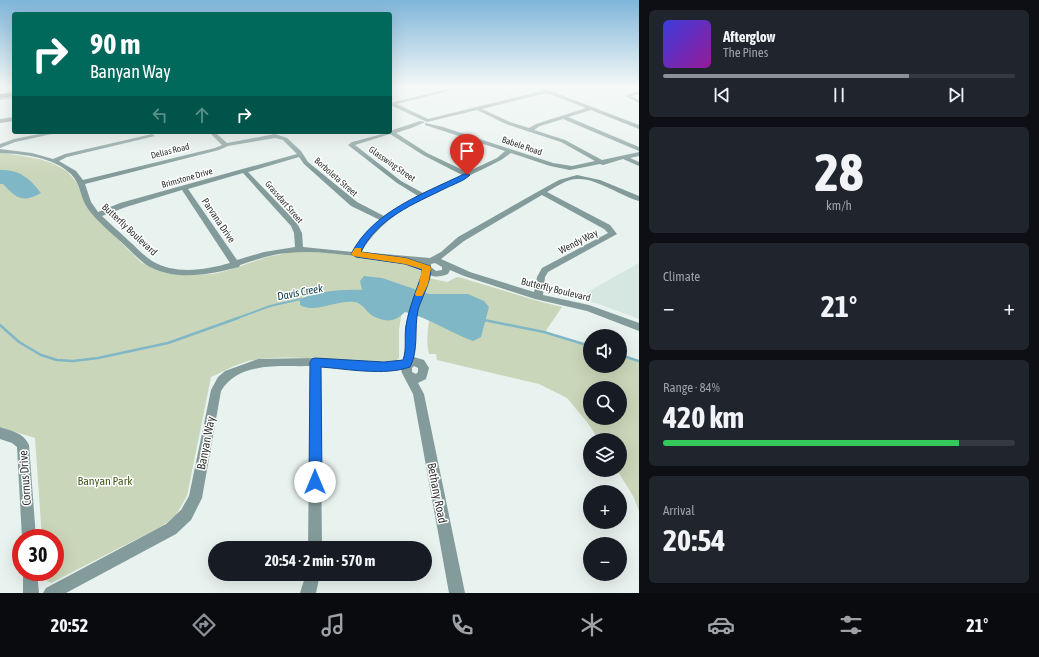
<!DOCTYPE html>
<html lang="en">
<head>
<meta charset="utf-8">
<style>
  :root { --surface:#171b24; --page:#20242c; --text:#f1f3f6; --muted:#9ea1a6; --line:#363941; --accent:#8c9099 }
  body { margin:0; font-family:"Asap Condensed",sans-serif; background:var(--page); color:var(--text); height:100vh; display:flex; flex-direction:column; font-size:15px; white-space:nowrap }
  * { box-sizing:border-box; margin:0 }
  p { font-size:13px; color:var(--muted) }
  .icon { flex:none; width:22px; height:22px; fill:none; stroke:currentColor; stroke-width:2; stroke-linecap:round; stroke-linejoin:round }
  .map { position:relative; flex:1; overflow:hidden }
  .side { display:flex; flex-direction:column; gap:10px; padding:10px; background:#0d0f14; width:400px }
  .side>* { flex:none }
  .guide { position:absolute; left:12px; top:12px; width:380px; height:122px; border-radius:4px; box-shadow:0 4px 16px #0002; background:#00695c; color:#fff; overflow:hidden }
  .buttons { position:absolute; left:583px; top:329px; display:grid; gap:8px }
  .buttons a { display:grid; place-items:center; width:44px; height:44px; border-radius:50%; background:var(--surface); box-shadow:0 4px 16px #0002; font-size:20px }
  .speed { position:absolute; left:12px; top:529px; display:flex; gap:8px; font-size:20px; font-weight:700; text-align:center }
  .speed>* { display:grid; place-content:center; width:52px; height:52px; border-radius:50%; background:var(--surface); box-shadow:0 4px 16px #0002; line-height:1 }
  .speed .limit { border:6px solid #d22; background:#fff; color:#111 }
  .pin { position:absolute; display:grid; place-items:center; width:34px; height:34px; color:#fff; margin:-41px -17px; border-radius:50% 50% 50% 0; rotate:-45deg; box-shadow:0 0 4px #0007 }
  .pin .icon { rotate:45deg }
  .me { position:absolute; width:44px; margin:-22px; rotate:0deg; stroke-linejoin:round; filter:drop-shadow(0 0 3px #0008) }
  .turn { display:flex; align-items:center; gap:14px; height:84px; padding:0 12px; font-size:18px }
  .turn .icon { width:52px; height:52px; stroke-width:2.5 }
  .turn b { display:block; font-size:28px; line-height:34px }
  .lanes { display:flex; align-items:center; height:38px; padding:0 12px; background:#0003; justify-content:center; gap:20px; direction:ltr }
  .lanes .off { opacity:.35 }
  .big { font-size:30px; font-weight:700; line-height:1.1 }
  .side .card { flex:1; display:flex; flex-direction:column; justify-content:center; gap:6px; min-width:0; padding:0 14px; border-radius:6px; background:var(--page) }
  .side .dial { align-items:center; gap:0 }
  .dial b { font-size:52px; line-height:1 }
  .song { display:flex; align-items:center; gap:12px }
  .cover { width:48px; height:48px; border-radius:6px; background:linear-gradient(135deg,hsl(240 70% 55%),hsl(300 70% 35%)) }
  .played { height:4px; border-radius:2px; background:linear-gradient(90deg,var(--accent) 70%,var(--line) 70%) }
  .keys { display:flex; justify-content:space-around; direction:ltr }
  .heat { display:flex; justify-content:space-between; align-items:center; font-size:22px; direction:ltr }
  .charge { height:6px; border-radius:3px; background:linear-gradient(90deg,#34c759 84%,var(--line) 0) }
  .trip { position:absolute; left:208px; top:541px; width:224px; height:40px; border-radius:20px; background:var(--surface); box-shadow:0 4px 16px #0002; font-weight:700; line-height:40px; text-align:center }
  .tabs { display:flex; height:64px; justify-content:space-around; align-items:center; background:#090b0e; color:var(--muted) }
  .tabs .icon { width:28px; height:28px }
  .tabs .on { color:var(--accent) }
  .tabs b { font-size:18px; color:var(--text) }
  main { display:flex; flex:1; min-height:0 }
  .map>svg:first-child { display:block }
  .built { fill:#d5e7e0 }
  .green { fill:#cad6b9; fill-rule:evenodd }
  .water { fill:#80b7c6 }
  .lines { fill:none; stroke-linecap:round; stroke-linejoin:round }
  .stream-far1 { stroke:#80b7c6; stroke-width:2 }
  .stream { stroke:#80b7c6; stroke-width:2.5 }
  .minor { fill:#839c9b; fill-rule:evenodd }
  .major { fill:#275756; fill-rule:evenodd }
  .route { fill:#1a73e8; stroke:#114b97 }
  .slow { fill:#f59e0b }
  .labels { text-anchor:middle; stroke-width:3; stroke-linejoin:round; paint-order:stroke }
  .far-street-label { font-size:9px; fill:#323534; stroke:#fff }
  .street-label { font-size:10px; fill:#323534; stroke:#fff }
  .water-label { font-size:11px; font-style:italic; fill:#0b3e49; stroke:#fff }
  .near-street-label { font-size:12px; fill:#323534; stroke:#fff }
  .near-park-label { font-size:12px; fill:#475c1d; stroke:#fff }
</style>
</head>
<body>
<main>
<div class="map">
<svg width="639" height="593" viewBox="0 0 639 593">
  <rect width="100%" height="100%" fill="#e8f2ee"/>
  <!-- built -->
  <path class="built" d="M 639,263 L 639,319 L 599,304 L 575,299 Z"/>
  <!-- green -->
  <path class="green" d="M 0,152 L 39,159 L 52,163 L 67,171 L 77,183 L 86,206 L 93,215 L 142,263 L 166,273 L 184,275 L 213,274 L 229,270 L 267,257 L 293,252 L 325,252 L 408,264 L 421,270 L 424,277 L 447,282 L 457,277 L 462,278 L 538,301 L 562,307 L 545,332 L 590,346 L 590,366 L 620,366 L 620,355 L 639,361 L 639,511 L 633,496 L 617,470 L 620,470 L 620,440 L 599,440 L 587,422 L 567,398 L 539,384 L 437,360 L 436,354 L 429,354 C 425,338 429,322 432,305 L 402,310 L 399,330 L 399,358 L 396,361 C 350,366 300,352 254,360 C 239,362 225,371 211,377 L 187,496 L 176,515 L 162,526 L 51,583 L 45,580 L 44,572 L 55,572 L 55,538 L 42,538 L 35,438 L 0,427 ZM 590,388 L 620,388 L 620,418 L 590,418 Z"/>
  <!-- water -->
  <g class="water">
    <path d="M 0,170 C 21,170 29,178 41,193 C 23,203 17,199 3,184 L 0,184 Z"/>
    <path d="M 364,276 L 382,278 L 429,294 L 468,294 L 484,301 L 489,307 L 481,337 L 473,341 C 449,332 429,318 405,312 C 402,315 398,318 395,319 C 388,323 374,318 369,313 C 365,309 360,302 354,302 C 336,300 315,314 300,305 L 300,300 C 314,291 345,289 362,290 L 360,281 Z"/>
  </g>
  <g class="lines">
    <!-- stream-far1 -->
    <path class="stream-far1" d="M 235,319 L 270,306 L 301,299"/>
    <!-- stream -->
    <g class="stream">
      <path d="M 484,320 L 544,332 L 590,346"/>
      <path d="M 0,325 L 19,342 L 41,355 L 57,360 L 73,361 L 98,358 L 168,343 L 238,318"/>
      <path d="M 620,355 L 639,361"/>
    </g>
    <!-- minor -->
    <g class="minor">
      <path d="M 0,88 L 10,88 L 0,90 Z"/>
      <path d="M 453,88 L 460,88 L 397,104 L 428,119 L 542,91 L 540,89 L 543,88 L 639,125 L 639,129 L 591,110 L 568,117 L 639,147 L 639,151 L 563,119 L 540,126 L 534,130 L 565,140 L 602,160 L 639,152 L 639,156 L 630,158 L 639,162 L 639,166 L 623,159 L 603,165 L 600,164 L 570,170 L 550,166 L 511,153 L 501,160 C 452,186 391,203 361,252 L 430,258 L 441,252 L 458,237 L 539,191 L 559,180 L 577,175 L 600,180 L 639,196 L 639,201 C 621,196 596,178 578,179 C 566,179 556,187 547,192 L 610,225 L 617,234 L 548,272 L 545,277 L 543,295 L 589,305 L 639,323 L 639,331 L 587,311 L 535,299 L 464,276 L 450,270 L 448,274 C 442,276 436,278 430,275 C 427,289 420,302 417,317 C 414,330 417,344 414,357 L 424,360 L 429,368 L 426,379 L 418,383 L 424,394 L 465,593 L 449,593 L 413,394 L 402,373 L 401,369 L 384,371 L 320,367 L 322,548 L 308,548 L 310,366 C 280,367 239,361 221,391 L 202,498 L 191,520 L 176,534 L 66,593 L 43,593 L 46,588 L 166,524 L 181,510 L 189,496 L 211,390 L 218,377 L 225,371 L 258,359 L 315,358 L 384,363 L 403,360 L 406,346 L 405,328 L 409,309 L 420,284 L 423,264 C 379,263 331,248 288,253 C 271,254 256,260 240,265 L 239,267 C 209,275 173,282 145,264 C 136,257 129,249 120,241 C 109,231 97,221 88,209 C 80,198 81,184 71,174 C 53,157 24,154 0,153 L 0,149 L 32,153 L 53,159 L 65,154 L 152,134 L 155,136 L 67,157 L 59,161 L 76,171 L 83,180 L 215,148 L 222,145 L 209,132 L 215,132 L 227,143 L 275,134 L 287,138 L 301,151 L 308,162 L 357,202 L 384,216 L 418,196 L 397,183 L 348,145 L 352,142 L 390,132 L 390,131 L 420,121 L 425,122 L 414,127 L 396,133 L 427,153 L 467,172 L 497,158 L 505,151 L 425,125 L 425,123 L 443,127 L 553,163 L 572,166 L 595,161 L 561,142 L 506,124 L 477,110 L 427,122 L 390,105 L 390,103 ZM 547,93 L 586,108 L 536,124 L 529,128 L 510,122 L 482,109 ZM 390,134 L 423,155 L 462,175 L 423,193 L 401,181 L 355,145 ZM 275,138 L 283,140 L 297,154 L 120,203 L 98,212 L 91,202 L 85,184 L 219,150 L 228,146 ZM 299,157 L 304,164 L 351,206 L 380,220 L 361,239 L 353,252 L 303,247 L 302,233 L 297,223 L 248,172 ZM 243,173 L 291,226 L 294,233 L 295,247 L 264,252 L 237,260 L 188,189 ZM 182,190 L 230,263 C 205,270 176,275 152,261 C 143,255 137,248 129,241 C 120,232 110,224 102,216 L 126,207 ZM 542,195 L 604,229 L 608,233 L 542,268 L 537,277 L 534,292 L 470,272 L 441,259 L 464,241 ZM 435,263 L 442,267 L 442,270 L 436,271 L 431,267 L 431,264 ZM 414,366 L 418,368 L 418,372 L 416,374 L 412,372 L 412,368 Z"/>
      <path d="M 639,91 L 639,94 L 631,96 L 639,100 L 639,103 L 625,96 Z"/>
      <path d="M 14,96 L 14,98 L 0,100 L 0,98 Z"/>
      <path d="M 14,117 L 14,121 L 0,123 L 0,119 Z"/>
      <path d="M 50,132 L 61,132 L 15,142 L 0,148 L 0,144 L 14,139 Z"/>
      <path d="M 0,427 C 12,431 24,433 29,445 L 36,538 L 22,538 L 17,447 L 12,443 L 0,439 Z"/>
      <path d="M 23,572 L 37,572 L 39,593 L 23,593 Z"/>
      <path d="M 306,574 L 320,574 L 316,593 L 300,593 Z"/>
    </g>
    <!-- major -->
    <path class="major" d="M 14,92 L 14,96 L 0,98 L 0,94 Z"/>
  </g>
  <!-- sky -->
  <linearGradient id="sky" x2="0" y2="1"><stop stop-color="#7eb5da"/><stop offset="0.51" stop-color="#f5f9f7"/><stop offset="1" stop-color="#f5f9f7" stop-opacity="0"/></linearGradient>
  <rect width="639" height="171" fill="url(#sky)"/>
  <!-- route -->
  <path class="route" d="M 464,174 L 470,175 C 464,181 454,184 446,188 C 414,204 377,218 361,252 L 406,258 L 430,266 C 434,276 421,299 418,310 C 414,329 419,350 410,367 C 385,376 347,369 321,367 L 322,482 L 320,487 L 315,489 L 311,487 L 309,482 L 310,362 L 312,359 L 315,358 L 384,362 L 403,360 C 407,349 404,338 406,326 C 409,308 416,291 422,274 L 422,270 L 405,264 L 356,257 L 351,254 C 373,211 423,194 464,174 Z"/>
  <!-- slow -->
  <path class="slow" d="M 355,248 L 361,248 L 361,252 L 406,258 L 430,266 L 431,268 L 428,284 L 422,296 L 416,296 L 415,294 L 419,284 L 422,269 L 405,264 L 353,256 L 351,254 Z"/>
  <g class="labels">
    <!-- far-street labels -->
    <g class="far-street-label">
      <text transform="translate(522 146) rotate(19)" y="3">Babele Road</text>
      <text transform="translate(170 151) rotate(-14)" y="3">Delias Road</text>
      <text transform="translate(392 164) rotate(35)" y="3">Glasswing Street</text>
      <text transform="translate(336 177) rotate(41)" y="3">Borboleta Street</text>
      <text transform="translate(187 178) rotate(-16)" y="3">Brimstone Drive</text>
      <text transform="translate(284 202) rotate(49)" y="3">Grassdart Street</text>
    </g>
    <!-- street labels -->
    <g class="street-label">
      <text transform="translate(219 220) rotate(56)" y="4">Parvana Drive</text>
      <text transform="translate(130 229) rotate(43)" y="4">Butterfly Boulevard</text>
      <text transform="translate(578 241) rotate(-27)" y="4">Wendy Way</text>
      <text transform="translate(556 289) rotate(14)" y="4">Butterfly Boulevard</text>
    </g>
    <!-- water labels -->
    <g class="water-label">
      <text transform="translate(300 292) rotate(-11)" y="4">Davis Creek</text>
    </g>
    <!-- near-street labels -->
    <g class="near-street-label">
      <text transform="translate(206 443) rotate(-79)" y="4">Banyan Way</text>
      <text transform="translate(25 478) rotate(-94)" y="4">Cornus Drive</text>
      <text transform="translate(437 493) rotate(79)" y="4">Bethany Road</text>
    </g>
    <!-- near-park labels -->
    <g class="near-park-label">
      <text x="105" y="485">Banyan Park</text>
    </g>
  </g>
</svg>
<div class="buttons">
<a><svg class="icon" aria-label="sound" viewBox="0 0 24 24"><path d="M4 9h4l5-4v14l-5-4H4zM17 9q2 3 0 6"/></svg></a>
<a><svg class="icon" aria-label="search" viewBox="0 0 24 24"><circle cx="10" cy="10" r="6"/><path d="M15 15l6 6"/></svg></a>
<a><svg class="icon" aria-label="layers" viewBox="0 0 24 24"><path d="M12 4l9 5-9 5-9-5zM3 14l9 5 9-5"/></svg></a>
<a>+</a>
<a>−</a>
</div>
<div class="speed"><div class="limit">30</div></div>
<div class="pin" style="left:467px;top:175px;background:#d93025"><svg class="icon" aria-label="arrive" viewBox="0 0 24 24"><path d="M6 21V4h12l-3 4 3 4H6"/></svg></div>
<svg class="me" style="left:315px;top:482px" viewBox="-20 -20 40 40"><circle r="19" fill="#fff"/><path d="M0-13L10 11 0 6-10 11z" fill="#1a73e8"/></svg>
<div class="trip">20:54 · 2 min · 570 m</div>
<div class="guide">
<div class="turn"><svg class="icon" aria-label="right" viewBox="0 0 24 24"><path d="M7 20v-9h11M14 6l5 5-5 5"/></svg><div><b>90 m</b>Banyan Way</div></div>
<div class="lanes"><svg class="icon off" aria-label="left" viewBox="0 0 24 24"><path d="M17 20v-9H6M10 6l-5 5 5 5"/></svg><svg class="icon off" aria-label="ahead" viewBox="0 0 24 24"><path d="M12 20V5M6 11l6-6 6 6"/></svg><svg class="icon" aria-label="right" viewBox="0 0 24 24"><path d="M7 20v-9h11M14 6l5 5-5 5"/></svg></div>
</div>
</div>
<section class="side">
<div class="card">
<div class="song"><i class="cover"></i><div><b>Afterglow</b><p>The Pines</p></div></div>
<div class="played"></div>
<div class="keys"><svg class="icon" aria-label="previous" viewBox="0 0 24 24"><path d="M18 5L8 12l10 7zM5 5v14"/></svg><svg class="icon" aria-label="pause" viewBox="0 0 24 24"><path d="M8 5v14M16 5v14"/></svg><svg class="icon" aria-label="next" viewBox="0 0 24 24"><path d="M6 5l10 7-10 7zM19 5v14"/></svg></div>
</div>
<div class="card dial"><b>28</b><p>km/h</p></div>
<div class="card"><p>Climate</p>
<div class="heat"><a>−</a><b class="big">21°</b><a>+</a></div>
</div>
<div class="card"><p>Range · 84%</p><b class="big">420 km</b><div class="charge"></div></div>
<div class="card"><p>Arrival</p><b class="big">20:54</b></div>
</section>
</main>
<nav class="tabs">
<b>20:52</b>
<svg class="icon on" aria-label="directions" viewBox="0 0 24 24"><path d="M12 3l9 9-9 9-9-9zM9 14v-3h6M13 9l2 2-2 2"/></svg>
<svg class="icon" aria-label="music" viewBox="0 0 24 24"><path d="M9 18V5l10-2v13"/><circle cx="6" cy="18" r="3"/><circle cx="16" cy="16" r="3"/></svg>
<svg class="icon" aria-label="phone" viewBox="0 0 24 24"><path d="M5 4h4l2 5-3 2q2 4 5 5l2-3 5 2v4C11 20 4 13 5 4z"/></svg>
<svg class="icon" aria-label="climate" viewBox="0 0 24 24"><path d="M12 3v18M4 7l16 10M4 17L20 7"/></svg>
<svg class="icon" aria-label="car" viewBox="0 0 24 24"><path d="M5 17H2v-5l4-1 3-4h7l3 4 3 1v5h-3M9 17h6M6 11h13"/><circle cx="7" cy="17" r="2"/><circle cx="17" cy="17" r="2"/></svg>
<svg class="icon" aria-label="filters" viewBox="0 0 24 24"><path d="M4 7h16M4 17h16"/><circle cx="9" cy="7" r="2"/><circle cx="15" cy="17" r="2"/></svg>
<b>21°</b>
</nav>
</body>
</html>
